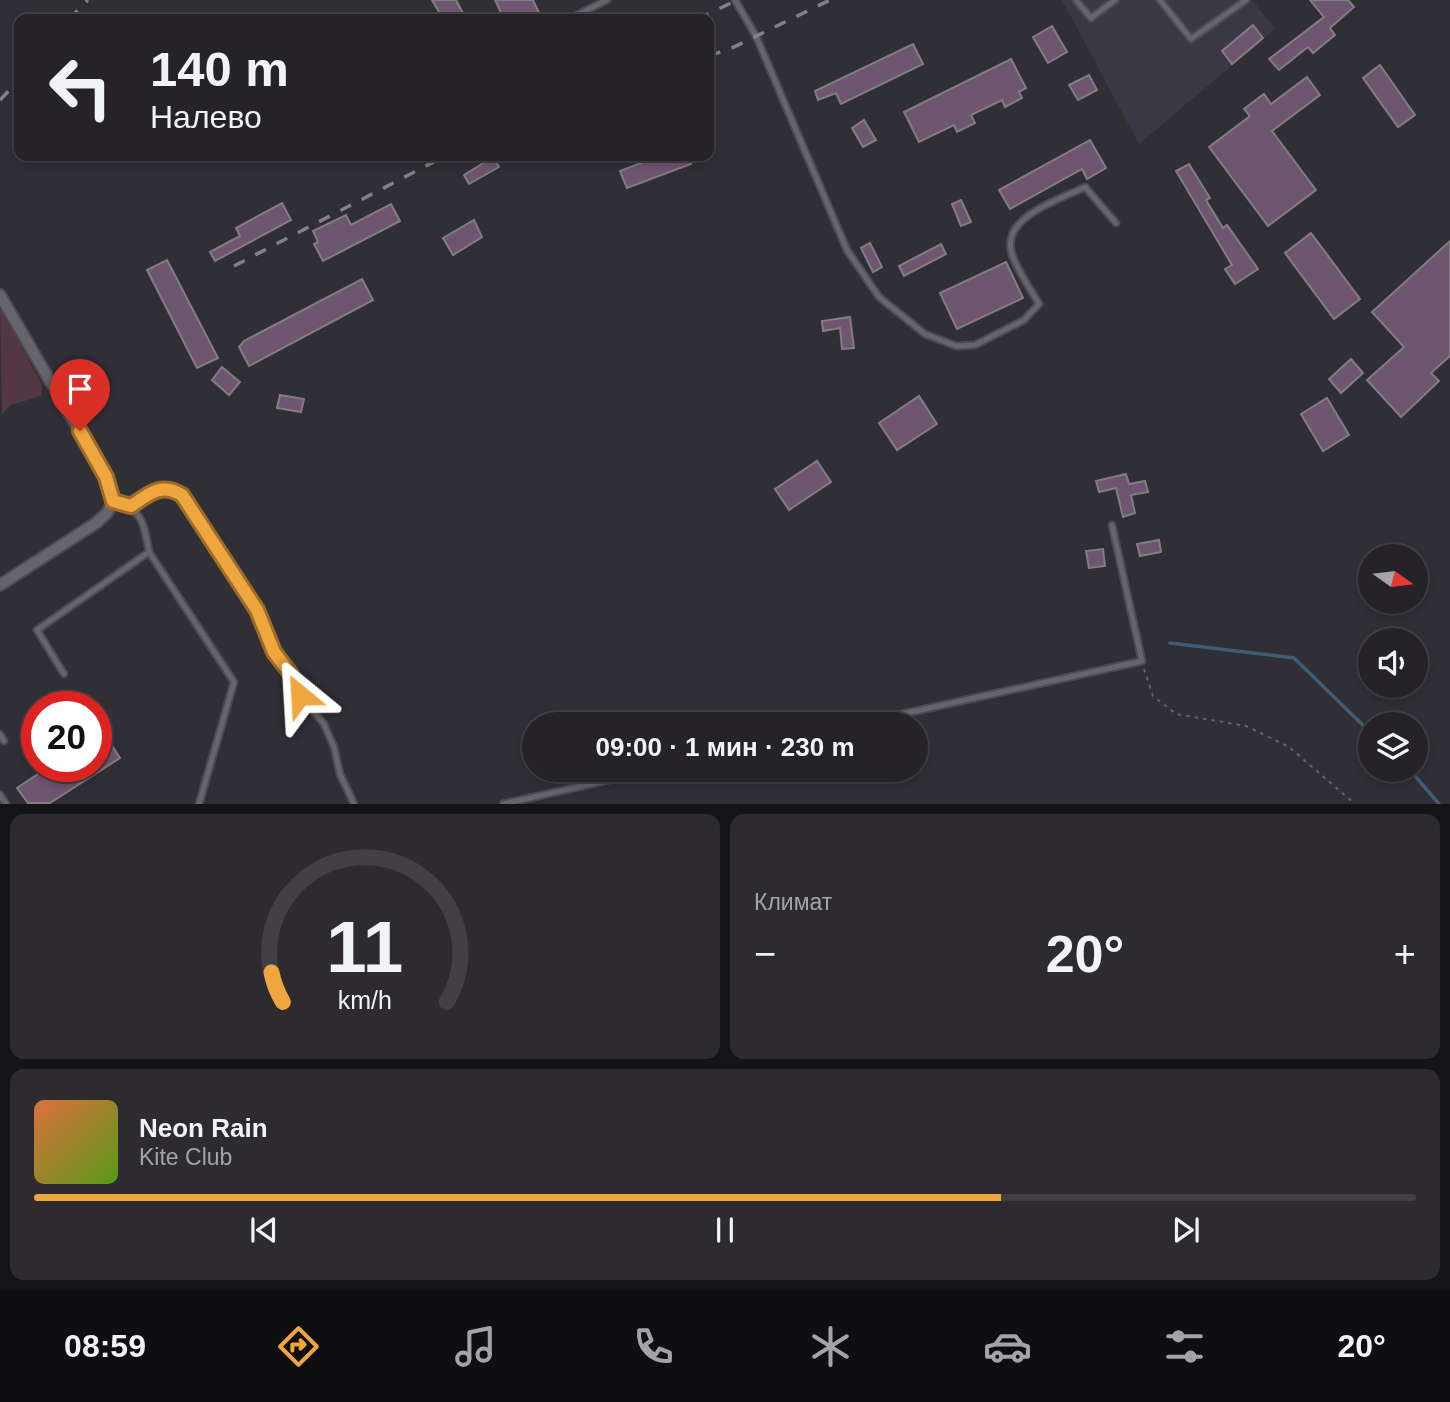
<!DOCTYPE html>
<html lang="ru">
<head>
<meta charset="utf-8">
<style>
  :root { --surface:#252328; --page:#2d2b30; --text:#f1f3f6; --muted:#a3a4a8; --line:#424045; --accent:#f0a63f }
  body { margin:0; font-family:Arial,sans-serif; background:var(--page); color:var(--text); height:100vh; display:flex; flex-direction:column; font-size:26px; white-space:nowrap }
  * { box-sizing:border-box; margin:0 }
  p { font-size:23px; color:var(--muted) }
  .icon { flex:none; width:38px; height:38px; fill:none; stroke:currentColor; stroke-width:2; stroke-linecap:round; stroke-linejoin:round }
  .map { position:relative; height:804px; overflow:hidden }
  .panel { display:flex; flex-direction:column; gap:10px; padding:10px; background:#141316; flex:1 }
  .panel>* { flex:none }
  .hud { position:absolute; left:14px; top:14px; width:700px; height:147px; border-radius:14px; box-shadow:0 4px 10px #0003,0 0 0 2px var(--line); background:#252328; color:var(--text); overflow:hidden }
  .needle { width:46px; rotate:104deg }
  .controls { position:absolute; left:1358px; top:544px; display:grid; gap:14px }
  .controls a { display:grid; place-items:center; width:70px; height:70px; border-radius:50%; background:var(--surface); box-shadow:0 4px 10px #0003,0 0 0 2px var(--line); font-size:35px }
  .speed { position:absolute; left:21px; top:691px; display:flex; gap:14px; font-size:35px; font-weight:700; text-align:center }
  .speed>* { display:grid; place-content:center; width:91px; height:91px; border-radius:50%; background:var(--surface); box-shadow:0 4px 10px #0003,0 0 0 2px var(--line); line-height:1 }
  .speed .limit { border:10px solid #d22; background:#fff; color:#111 }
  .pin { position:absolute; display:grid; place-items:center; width:60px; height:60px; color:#fff; margin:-72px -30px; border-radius:50% 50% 50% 0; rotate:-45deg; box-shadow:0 0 7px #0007 }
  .pin .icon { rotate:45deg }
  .me { position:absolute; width:77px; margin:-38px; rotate:333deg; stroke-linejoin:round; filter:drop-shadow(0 0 5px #0008) }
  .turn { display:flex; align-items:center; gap:24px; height:147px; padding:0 21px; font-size:32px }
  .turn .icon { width:91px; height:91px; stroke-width:2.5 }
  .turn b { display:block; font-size:49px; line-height:60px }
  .big { font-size:52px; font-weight:600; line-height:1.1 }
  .panel .tile { flex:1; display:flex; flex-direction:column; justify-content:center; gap:10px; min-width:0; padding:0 24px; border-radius:14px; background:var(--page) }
  .panel .dial { align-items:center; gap:0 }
  .dial svg { height:182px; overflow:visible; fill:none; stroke:var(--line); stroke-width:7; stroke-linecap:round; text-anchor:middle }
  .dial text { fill:var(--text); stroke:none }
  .song { display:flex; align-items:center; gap:21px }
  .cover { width:84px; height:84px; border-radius:10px; background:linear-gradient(135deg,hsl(20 70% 55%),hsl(90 70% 35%)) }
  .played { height:7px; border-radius:4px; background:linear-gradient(90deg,var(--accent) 70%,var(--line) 70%) }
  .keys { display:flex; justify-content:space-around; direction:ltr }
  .heat { display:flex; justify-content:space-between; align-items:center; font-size:38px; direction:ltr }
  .panel .tiles { flex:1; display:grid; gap:10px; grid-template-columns:1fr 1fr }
  .tile:last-child { grid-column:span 2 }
  .trip { position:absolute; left:522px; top:712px; width:406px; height:70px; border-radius:35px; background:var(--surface); box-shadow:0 4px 10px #0003,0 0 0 2px var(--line); font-weight:600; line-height:70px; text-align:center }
  .dock { display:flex; height:112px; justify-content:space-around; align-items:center; background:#0f0e10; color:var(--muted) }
  .dock .icon { width:49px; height:49px }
  .dock .on { color:var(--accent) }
  .dock b { font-size:32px; color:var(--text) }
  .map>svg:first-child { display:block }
  .built { fill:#3b3845 }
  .green { fill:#533743 }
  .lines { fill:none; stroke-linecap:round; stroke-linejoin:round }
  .stream { stroke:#405d75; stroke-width:3.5 }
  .building { fill:#6e5671; stroke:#837c83; stroke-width:2 }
  .lane-casing { stroke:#4c4b51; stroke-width:9 }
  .street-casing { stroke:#4c4b51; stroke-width:14 }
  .path { stroke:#65636a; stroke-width:2; stroke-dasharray:3.5 5; stroke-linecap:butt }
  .lane { stroke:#66646c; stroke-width:5 }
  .street { stroke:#66646c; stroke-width:10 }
  .rail { stroke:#828187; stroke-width:3.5; stroke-dasharray:12 12; stroke-linecap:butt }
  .route-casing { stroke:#9c6c29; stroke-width:18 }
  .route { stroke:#f0a63f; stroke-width:12 }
</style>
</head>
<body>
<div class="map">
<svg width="1450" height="804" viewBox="0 0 1450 804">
  <rect width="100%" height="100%" fill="#312f36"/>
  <!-- built -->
  <path class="built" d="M 1062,0 L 1252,0 L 1275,29 L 1139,144 Z"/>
  <!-- green -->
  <path class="green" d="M 0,305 L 42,385 L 41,396 L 11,405 L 2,414 Z"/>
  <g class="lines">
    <!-- stream -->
    <g class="stream">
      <path d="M 1170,643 L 1294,658 L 1370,732"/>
      <path d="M 1410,770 L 1439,804"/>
    </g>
  </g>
  <!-- building -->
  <g class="building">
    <path d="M 432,0 L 456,0 L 466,19 L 443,19 Z"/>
    <path d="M 495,0 L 533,0 L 540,15 L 531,19 L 504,19 Z"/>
    <path d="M 1310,0 L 1348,0 L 1354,7 L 1330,28 L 1335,35 L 1313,53 L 1308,47 L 1279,70 L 1269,59 L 1324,17 Z"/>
    <path d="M 1253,25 L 1263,38 L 1232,64 L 1222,51 Z"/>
    <path d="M 1052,26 L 1067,52 L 1048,63 L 1033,37 Z"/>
    <path d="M 913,44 L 923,64 L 841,104 L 836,93 L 818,100 L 815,91 Z"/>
    <path d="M 1011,59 L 1026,88 L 1019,92 L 1022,98 L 1005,107 L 1002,100 L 971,115 L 975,123 L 957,132 L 954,125 L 919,142 L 904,112 Z"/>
    <path d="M 1380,65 L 1415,115 L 1398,127 L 1363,78 Z"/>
    <path d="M 1089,75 L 1097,90 L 1078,100 L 1069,85 Z"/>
    <path d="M 1307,77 L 1320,95 L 1272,131 L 1316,190 L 1268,226 L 1209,147 L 1250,116 L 1244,109 L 1264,94 L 1271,104 Z"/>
    <path d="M 864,120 L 876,140 L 863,147 L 852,128 Z"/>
    <path d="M 1090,140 L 1106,168 L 1087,179 L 1082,169 L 1010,209 L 999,190 Z"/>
    <path d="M 659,156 L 688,156 L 691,164 L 627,188 L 620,171 Z"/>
    <path d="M 493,157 L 499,167 L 469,184 L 464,175 Z"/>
    <path d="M 1189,164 L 1210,198 L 1206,200 L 1223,228 L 1227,225 L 1258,269 L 1235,284 L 1225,269 L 1232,265 L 1176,171 Z"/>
    <path d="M 961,200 L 971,222 L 961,226 L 952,204 Z"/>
    <path d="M 282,203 L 291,220 L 215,261 L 210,252 L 240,236 L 236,228 Z"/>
    <path d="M 391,204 L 400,221 L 323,261 L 314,244 L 318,242 L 313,231 L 346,215 L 351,225 Z"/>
    <path d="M 474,220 L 482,237 L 453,255 L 443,238 Z"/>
    <path d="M 1311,233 L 1360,299 L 1334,319 L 1285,253 Z"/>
    <path d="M 1450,241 L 1450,356 L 1431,373 L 1439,381 L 1401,417 L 1367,380 L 1404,347 L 1372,312 Z"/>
    <path d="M 870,243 L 882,267 L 873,272 L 861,248 Z"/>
    <path d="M 941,244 L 946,254 L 904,276 L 899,266 Z"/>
    <path d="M 167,260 L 218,358 L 197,368 L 147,270 Z"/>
    <path d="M 1006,262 L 1023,298 L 957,329 L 940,293 Z"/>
    <path d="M 362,279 L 373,300 L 249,366 L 239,347 L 244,341 Z"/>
    <path d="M 850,317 L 854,348 L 842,349 L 840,328 L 823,331 L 822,321 Z"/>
    <path d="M 1351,359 L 1363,373 L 1341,393 L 1329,379 Z"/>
    <path d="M 222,367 L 240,382 L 229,395 L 212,380 Z"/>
    <path d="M 280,395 L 304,399 L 301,412 L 277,408 Z"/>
    <path d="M 919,396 L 937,424 L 897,450 L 879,423 Z"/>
    <path d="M 1327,398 L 1349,435 L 1323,451 L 1301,414 Z"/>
    <path d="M 817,461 L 831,482 L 789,510 L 775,489 Z"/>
    <path d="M 1126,474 L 1129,484 L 1145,481 L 1148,492 L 1131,495 L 1135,513 L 1123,517 L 1116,488 L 1099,492 L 1096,481 Z"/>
    <path d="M 1159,540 L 1161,552 L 1140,556 L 1137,544 Z"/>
    <path d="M 1103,549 L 1105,566 L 1089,568 L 1086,551 Z"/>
    <path d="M 103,732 L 120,758 L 50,803 L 28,803 L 17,788 L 50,766 L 96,766 L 96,736 Z"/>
  </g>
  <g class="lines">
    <!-- lane casing -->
    <g class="lane-casing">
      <g id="lane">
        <path d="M 735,0 L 756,36 L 847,250 L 879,297 L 925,334 L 956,346 L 975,345 L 1024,320 L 1039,304 C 1031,290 1013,264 1011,250 C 1004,216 1061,199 1085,187 L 1116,223"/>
        <path d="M 1076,0 L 1091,18 L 1115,0"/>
        <path d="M 1160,0 L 1191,39 L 1246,0"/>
        <path d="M 569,19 L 607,0"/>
        <path d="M 113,501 C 143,509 144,524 149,552"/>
        <path d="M 131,506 L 155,491 L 171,488 L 182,495 L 257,610 L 274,652 L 290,673 L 300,695 L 324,724 L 334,747 L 340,774 L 354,804"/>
        <path d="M 64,674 L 37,630 L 149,552 L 234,682 L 199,804"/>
        <path d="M 857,724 L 1142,661 L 1112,525"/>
        <path d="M 0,734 L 4,741"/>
        <path d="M 0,795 L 6,804"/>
        <path d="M 503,804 L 653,770"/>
      </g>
    </g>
    <!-- street casing -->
    <g class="street-casing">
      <path id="street" d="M 0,295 L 106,477 L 113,501 L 107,513 L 96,523 L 0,585"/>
    </g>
    <!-- path -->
    <path class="path" d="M 1144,669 L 1153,696 L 1176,714 L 1246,726 L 1289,747 L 1355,804"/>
    <!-- lane -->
    <use href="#lane" class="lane"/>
    <!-- street -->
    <use href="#street" class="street"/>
    <!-- rail -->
    <g class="rail">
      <path d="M 69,19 L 88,0"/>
      <path d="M 698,19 L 737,0"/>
      <path d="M 709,56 L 734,47 L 830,0"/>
      <path d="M 0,100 L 19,80"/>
      <path d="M 234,266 L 445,156"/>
    </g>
  </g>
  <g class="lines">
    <!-- route casing -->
    <g class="route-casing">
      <path id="route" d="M 80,431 L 106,477 L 113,501 L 131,506 C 149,494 161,482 182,495 L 257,610 L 274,652 L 290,673 L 300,695"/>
    </g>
    <!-- route -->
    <use href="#route" class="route"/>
  </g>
</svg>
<div class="controls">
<a><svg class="needle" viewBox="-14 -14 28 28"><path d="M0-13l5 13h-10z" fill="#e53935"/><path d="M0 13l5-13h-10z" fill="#a3a4a8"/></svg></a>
<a><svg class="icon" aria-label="sound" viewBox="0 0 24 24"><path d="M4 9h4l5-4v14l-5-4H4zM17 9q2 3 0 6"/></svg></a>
<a><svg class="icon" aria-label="layers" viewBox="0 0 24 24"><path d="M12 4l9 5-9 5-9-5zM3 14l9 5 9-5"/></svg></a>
</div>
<div class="speed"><div class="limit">20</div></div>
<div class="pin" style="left:80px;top:431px;background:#d93025"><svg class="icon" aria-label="arrive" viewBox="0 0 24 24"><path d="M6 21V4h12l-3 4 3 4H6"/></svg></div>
<svg class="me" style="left:300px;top:695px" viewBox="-20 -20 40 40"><path d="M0-17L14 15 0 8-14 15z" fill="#f0a63f" stroke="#fff" stroke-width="4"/></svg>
<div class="trip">09:00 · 1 мин · 230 m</div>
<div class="hud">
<div class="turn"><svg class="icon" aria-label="left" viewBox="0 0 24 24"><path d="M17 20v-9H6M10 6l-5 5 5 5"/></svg><div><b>140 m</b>Налево</div></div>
</div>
</div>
<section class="panel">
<div class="tiles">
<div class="tile dial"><svg viewBox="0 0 100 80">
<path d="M14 69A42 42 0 1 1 86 69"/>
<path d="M14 69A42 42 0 0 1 9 56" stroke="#f0a63f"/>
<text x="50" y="56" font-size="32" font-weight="700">11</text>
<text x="50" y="72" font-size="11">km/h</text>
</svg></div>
<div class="tile"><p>Климат</p>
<div class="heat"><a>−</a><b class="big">20°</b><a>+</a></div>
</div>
<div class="tile">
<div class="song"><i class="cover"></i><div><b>Neon Rain</b><p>Kite Club</p></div></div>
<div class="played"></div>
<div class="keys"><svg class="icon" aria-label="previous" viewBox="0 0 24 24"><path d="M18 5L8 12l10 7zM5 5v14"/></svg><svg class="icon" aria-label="pause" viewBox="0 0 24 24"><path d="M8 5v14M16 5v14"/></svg><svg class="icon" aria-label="next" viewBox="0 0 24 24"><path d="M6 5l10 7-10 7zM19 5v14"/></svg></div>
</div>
</div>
</section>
<nav class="dock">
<b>08:59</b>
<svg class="icon on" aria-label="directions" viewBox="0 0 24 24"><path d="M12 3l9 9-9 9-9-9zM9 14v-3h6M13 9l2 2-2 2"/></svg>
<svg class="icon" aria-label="music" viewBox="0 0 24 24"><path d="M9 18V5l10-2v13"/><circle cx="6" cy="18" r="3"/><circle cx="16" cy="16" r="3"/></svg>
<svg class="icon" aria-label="phone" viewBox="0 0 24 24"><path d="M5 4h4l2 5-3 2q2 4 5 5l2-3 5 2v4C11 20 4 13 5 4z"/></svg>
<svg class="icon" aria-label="climate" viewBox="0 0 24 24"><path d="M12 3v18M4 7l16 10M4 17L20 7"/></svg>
<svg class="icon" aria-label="car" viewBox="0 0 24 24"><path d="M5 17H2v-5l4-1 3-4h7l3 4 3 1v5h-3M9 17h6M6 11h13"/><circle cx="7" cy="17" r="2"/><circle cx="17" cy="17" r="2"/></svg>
<svg class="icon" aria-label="filters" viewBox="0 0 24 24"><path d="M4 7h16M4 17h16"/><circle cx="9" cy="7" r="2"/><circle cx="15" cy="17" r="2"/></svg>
<b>20°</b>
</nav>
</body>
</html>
